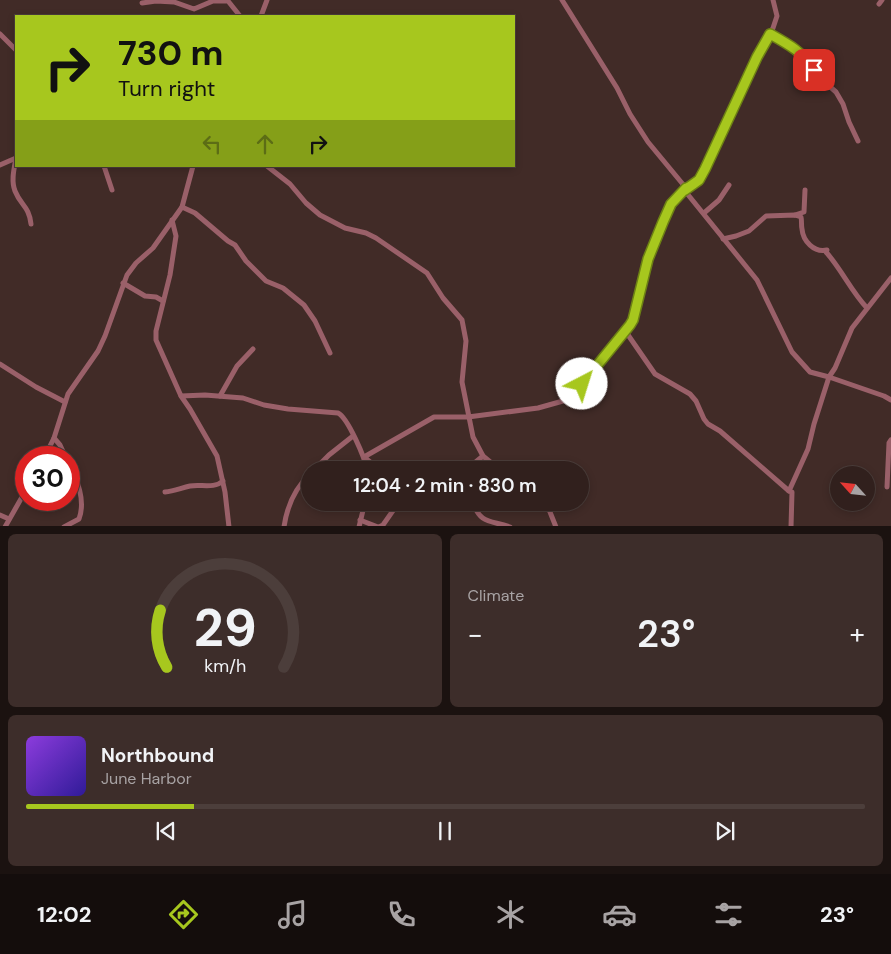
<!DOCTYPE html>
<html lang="en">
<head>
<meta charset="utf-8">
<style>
  :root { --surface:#31201d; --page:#3d2d2a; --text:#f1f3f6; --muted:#a8a3a4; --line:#4c3e3b; --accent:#a7c71e }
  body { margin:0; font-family:"DM Sans",sans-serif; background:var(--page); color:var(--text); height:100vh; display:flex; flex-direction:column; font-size:19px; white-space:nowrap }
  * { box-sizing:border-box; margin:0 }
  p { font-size:16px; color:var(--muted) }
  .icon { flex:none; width:28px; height:28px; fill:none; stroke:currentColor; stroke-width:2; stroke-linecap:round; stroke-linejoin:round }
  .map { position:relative; height:526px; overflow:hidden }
  .sheet { display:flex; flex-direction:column; gap:8px; padding:8px; background:#1b1210; flex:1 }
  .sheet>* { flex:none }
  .hud { position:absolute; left:15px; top:15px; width:500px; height:152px; border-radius:0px; box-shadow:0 2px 8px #0003,0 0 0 1px var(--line); background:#a7c71e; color:#111; overflow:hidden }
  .needle { width:32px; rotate:297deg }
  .buttons { position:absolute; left:830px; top:466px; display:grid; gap:10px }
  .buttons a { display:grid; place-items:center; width:45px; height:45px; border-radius:50%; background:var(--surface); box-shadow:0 2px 8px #0003,0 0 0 1px var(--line); font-size:25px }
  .speed { position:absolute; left:15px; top:446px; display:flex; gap:10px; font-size:25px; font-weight:700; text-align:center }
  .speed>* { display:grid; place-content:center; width:65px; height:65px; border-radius:50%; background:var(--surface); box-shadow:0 2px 8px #0003,0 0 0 1px var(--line); line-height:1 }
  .speed .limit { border:8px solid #d22; background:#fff; color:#111 }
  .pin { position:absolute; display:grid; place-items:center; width:42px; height:42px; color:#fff; margin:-21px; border-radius:10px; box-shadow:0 2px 8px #0006 }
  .me { position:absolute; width:55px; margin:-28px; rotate:40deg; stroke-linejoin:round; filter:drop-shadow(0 0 4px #0008) }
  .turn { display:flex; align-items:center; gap:18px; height:105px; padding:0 20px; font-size:22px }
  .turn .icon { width:65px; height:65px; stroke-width:2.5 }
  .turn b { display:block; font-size:35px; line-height:42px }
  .lanes { display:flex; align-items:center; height:48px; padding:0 20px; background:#0003; justify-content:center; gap:25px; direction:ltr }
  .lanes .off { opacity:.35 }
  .big { font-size:38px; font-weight:600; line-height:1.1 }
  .sheet .card { flex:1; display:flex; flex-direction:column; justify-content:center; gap:8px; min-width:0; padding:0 18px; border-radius:8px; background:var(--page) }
  .sheet .dial { align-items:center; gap:0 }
  .dial svg { height:130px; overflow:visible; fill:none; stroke:var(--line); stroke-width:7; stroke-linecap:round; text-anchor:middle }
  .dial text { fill:var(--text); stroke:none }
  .song { display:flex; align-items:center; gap:15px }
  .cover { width:60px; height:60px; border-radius:8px; background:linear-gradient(135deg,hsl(270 70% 55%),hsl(250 70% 35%)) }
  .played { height:5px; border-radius:2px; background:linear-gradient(90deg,var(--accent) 20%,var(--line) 20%) }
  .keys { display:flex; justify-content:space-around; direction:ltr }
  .heat { display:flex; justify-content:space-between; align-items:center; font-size:28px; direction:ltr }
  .sheet .tiles { flex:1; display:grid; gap:8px; grid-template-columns:1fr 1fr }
  .card:last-child { grid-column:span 2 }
  .trip { position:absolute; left:301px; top:461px; width:288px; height:50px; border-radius:25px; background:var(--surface); box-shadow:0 2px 8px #0003,0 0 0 1px var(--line); font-weight:600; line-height:50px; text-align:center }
  .tab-bar { display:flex; height:80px; justify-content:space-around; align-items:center; background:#140d0c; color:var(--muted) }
  .tab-bar .icon { width:35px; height:35px }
  .tab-bar .current { color:var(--accent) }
  .tab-bar b { font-size:22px; color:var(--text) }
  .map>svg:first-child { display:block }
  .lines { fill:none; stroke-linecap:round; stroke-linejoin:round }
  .minor { stroke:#9a6069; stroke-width:5 }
  .route-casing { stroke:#6d8114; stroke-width:12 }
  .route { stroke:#a7c71e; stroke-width:9 }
</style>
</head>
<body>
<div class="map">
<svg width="891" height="527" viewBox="0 0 891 527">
  <rect width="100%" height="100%" fill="#412b27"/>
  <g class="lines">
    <!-- minor -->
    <g class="minor">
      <path d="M 562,0 L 617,88 L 630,114 L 648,142 L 686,188 L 685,191 L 757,280 L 792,352 L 810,372 L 829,377 L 814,424 L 808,449 L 789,491 L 792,492 L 791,527"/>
      <path d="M 142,3 L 156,1 L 174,2 L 194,9 L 213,1 L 228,1 L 240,16"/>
      <path d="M 879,4 L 882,0"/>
      <path d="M 261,16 L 267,0"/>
      <path d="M 0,34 L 16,50"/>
      <path d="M 770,34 L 797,49 L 807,58 L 820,78 L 836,92 L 843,104 L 849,122 L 858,141"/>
      <path d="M 16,158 C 14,169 11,181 15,191 C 21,206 29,206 31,224"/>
      <path d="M 0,165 L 16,158"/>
      <path d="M 104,166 L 112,190"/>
      <path d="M 267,166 L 290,184 L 306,203 L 320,215 L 345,228 L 366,233 L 376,238 L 427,273 L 443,298 L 462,320 L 466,341 L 462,382 L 473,437 L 483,456 L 500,470"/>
      <path d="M 685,191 L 699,180 L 705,169 L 757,57 L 773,28 L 777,16 L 773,0"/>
      <path d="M 182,207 L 195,213 L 228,241 L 235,245 L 246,261 L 266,281 L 283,288 L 304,305 L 315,321 L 330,353"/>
      <path d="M 704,213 L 719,200 L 729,185"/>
      <path d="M 795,215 L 804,212 L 805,190"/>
      <path d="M 172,220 L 176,236 L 170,275 L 156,331 L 156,340 L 181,396 L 190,409 L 217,456 L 225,492 L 229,527"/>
      <path d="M 723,239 L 736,236 L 749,231 L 766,216 L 795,215 L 801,217 C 802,221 801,225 802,229 C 803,241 814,253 827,250 L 826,252 C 842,270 851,291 867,308"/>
      <path d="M 891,278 L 852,328 L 835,368 L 829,377 L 884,396 L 891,400"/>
      <path d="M 123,283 L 145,296 L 156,297 L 163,301"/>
      <path d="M 626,332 L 655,374 L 690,394 L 696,401 L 704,419 L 708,424 L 720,431 L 789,491"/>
      <path d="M 0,364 L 36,387 L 65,402"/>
      <path d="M 181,396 L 205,395 L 243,398 L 264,405 L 288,409 L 338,413 C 348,418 365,458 367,470"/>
      <path d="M 220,396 L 237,366 L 253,349"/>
      <path d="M 54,438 L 60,445 L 66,458"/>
      <path d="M 44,458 L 54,438 L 68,394 L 98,351 L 105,336 L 127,275 L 136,263 L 153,248 L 182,207 L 193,166"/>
      <path d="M 375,466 L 364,457 L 434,417 L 468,417 L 538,408 L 563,401 L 583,383 L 630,325 L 633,320 L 648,259 L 659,231 L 671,204 L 686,189"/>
      <path d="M 314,470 L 329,455 L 353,436"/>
      <path d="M 468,470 L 472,465 L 483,456"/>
      <path d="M 887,487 L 889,443 L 891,440"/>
      <path d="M 165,492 C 174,491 181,488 190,486 C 201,484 214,489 223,481"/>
      <path d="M 473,502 C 480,525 492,520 510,527"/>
      <path d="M 546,502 L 556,527"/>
      <path d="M 0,515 L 9,519"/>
      <path d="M 360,520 L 378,527"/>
      <path d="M 5,527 L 26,490"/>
      <path d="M 64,527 L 79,519 C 86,500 77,480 69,463"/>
      <path d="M 284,527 C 287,506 295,488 310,474"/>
      <path d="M 359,527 L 365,502"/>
      <path d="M 379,527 L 383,525 L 399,502"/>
    </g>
  </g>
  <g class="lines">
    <!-- route casing -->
    <g class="route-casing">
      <path id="route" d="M 582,384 L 630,325 L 633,320 L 648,259 L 663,222 L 671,204 L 686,188 L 685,190 L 699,180 L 705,169 L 757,57 L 770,34 C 788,44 803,52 814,70"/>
    </g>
    <!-- route -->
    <use href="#route" class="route"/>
  </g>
</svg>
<div class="buttons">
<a><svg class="needle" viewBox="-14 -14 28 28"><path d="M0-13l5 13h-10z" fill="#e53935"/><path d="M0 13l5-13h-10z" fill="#a8a3a4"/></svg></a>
</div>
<div class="speed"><div class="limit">30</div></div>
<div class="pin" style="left:814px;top:70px;background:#d93025"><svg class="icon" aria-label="arrive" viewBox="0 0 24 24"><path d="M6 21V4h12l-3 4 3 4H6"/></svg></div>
<svg class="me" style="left:582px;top:384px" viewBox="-20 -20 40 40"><circle r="19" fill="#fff"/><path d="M0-13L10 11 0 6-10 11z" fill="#a7c71e"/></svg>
<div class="trip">12:04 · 2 min · 830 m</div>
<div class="hud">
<div class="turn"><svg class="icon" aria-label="right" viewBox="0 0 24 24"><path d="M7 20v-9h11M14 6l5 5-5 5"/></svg><div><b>730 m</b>Turn right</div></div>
<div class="lanes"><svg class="icon off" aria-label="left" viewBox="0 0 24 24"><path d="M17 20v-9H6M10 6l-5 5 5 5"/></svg><svg class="icon off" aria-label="ahead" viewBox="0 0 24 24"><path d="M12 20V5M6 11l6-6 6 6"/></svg><svg class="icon" aria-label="right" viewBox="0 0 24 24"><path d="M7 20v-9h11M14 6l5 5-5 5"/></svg></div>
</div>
</div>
<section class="sheet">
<div class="tiles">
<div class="card dial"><svg viewBox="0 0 100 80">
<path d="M14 69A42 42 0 1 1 86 69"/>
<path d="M14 69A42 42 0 0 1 10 34" stroke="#a7c71e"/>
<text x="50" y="56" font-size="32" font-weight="700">29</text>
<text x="50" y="72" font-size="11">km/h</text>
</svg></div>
<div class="card"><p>Climate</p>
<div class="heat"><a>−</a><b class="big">23°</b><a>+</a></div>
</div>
<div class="card">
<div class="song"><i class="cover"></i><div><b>Northbound</b><p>June Harbor</p></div></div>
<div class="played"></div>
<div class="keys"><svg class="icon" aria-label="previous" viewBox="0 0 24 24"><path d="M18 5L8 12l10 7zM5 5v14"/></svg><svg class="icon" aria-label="pause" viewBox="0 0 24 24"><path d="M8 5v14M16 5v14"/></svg><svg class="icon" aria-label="next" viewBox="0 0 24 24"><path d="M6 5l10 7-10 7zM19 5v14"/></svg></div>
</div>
</div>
</section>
<nav class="tab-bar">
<b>12:02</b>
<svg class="icon current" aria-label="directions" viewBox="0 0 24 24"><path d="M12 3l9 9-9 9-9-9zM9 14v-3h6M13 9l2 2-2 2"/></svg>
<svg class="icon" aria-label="music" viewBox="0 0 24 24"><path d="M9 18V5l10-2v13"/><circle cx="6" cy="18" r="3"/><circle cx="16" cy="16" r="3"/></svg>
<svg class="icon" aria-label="phone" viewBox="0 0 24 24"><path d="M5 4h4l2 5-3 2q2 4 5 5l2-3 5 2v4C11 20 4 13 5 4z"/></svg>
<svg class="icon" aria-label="climate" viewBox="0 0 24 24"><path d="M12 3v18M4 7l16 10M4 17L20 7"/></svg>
<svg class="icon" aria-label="car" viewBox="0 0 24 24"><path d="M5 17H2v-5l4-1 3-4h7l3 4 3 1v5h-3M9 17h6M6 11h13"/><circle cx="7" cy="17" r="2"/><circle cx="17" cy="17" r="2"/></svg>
<svg class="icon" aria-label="filters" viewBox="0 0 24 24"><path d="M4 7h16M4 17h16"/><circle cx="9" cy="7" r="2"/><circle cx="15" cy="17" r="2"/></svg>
<b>23°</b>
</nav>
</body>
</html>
